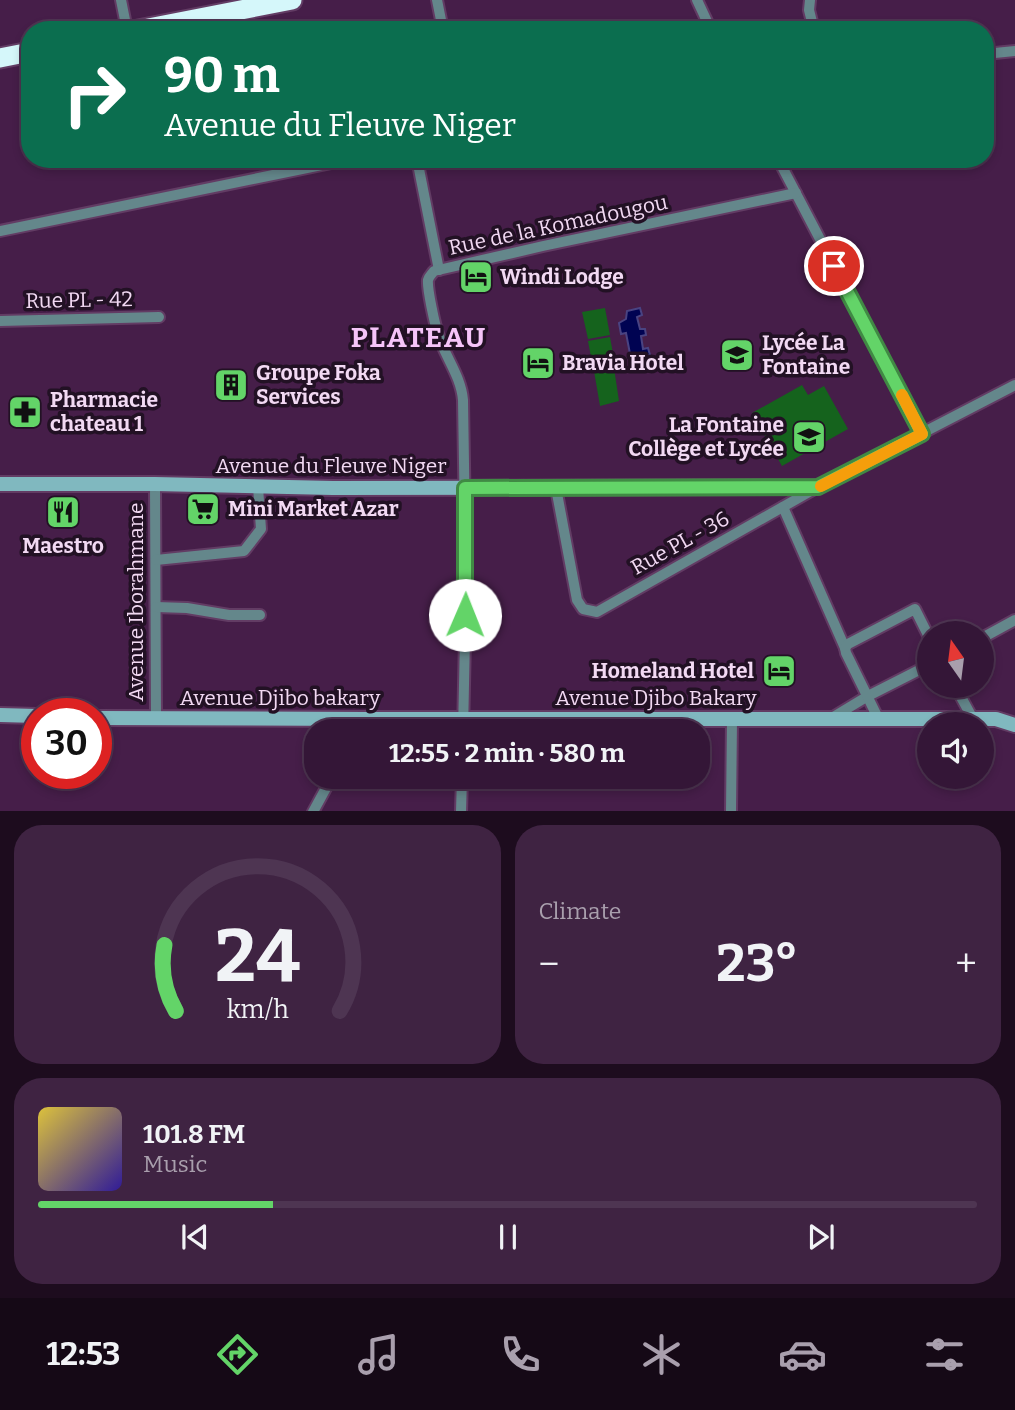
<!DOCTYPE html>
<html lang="en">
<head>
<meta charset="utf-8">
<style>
  :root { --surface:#341637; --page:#3f2342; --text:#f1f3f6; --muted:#a99fad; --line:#4e3552; --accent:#63d468 }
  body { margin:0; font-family:Bitter,serif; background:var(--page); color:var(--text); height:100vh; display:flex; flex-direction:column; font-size:26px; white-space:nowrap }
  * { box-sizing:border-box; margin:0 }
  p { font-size:23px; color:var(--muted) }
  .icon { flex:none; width:38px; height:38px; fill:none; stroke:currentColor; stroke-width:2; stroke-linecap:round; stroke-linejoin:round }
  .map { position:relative; height:811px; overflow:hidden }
  .panel { display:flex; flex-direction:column; gap:14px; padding:14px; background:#1d0c1e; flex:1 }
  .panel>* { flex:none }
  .top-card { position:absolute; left:21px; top:21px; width:973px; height:147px; border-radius:28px; box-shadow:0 4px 10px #0003,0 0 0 2px var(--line); background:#0b6e4f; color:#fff; overflow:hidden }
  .needle { width:46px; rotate:346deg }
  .fabs { position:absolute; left:917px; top:621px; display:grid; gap:14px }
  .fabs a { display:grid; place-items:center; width:77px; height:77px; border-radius:50%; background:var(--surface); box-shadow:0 4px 10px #0003,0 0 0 2px var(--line); font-size:35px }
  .speed { position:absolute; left:21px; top:698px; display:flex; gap:14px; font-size:35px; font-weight:700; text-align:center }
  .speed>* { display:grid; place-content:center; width:91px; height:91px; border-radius:50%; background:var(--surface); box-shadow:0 4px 10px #0003,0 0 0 2px var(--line); line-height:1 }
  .speed .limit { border:10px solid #d22; background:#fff; color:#111 }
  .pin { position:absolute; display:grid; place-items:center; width:60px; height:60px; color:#fff; margin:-30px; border:4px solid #fff; border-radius:50%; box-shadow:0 2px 7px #0007 }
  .me { position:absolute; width:77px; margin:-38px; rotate:1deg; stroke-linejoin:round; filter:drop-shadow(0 0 5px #0008) }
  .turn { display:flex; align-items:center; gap:24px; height:147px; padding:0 28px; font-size:32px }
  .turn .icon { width:91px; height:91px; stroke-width:2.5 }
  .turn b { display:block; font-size:49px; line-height:60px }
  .big { font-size:52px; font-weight:700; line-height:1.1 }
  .panel .tile { flex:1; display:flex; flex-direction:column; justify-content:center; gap:10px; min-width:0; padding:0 24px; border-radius:28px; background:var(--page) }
  .panel .dial { align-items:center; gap:0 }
  .dial svg { height:182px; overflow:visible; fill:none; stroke:var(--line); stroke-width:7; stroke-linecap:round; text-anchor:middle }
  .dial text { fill:var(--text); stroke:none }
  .song { display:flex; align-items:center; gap:21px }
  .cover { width:84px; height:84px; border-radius:10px; background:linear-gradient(135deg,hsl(50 70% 55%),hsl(250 70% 35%)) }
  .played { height:7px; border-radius:4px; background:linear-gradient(90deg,var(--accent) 25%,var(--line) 25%) }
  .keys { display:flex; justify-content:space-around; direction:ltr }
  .heat { display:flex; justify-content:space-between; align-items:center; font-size:38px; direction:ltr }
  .panel .tiles { flex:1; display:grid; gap:14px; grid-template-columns:1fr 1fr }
  .tile:last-child { grid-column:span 2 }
  .trip { position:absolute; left:304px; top:719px; width:406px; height:70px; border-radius:28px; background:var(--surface); box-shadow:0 4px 10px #0003,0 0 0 2px var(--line); font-weight:700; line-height:70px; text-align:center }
  .menu { display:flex; height:112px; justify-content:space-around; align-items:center; background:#150916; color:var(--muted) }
  .menu .icon { width:49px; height:49px }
  .menu .current { color:var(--accent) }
  .menu b { font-size:32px; color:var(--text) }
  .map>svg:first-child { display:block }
  .green { fill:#15631d }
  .water { fill:#000352; stroke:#494382; stroke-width:2 }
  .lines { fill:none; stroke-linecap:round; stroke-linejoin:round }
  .street-casing { stroke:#623c64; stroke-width:14 }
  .secondary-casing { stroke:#623c64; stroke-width:18 }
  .highway-casing { stroke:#623c64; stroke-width:23 }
  .street { stroke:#64878b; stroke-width:10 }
  .secondary { stroke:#80b8bf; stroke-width:14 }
  .highway { stroke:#d5f7fa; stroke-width:19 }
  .route-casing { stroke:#408a44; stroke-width:18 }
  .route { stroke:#63d468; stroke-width:12 }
  .slow { stroke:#f59e0b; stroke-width:12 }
  .labels { text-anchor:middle; stroke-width:7; stroke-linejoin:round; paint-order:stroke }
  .street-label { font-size:21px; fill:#f2d9f3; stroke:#221124 }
  .poi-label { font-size:21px; font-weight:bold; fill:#f2d9f3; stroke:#221124; text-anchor:start }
  .district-label { font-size:28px; font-weight:bold; letter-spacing:2px; fill:#f5c4f8; stroke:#221124 }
</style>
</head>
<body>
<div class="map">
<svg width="1015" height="812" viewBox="0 0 1015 812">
  <rect width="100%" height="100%" fill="#461e49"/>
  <!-- green -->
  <g class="green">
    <path d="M 605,308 L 610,335 L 588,339 L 582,312 Z"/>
    <path d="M 610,337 L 615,365 L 593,368 L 588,341 Z"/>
    <path d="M 614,368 L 619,401 L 600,406 L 594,371 Z"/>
    <path d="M 802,385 L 808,395 L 824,386 L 848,429 L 782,466 L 752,413 Z"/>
  </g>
  <!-- water -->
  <path class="water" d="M 640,308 L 642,315 L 637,317 L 640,329 L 645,329 L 646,335 L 641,336 L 643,349 L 648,348 L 650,355 L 631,359 L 626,333 L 621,334 L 619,323 L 626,319 L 627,311 Z"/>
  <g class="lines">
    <!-- street casing -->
    <g class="street-casing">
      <g id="street">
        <path d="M 121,0 L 127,30"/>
        <path d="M 437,0 L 443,30"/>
        <path d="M 697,0 L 711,30"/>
        <path d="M 810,0 L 809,10 L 814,30"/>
        <path d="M 985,54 L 1015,51"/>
        <path d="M 417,159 L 439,270"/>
        <path d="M 778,159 L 922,434"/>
        <path d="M 0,231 L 351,159"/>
        <path d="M 0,321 L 159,317"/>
        <path d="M 155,484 L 156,719"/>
        <path d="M 556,488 L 577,600 L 583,609 L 597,612 L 818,487 L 1015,385"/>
        <path d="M 783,507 L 845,648"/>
        <path d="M 156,560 L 244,551 L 261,529 L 258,487"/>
        <path d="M 156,607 L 187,608 L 229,615 L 260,615"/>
        <path d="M 982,638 L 1015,620"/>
        <path d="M 955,686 L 973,719"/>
        <path d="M 830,719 L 868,696 L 929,665"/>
        <path d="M 879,720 L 846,653 L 845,648 L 848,644 L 915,609 L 929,637"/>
        <path d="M 463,732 L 466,590 L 463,400 C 461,376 445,357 438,334 C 435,325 427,289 428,280 C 429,276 432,274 434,271 L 543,246 L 796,193"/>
        <path d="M 313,812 L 332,777"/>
        <path d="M 461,812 L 462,777"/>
        <path d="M 731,812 L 732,719"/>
      </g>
    </g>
    <!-- secondary casing -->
    <g class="secondary-casing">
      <g id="secondary">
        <path d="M 0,484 L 155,484 L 333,488 L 818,487"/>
        <path d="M 0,715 L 37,716"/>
        <path d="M 96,718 L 364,719 L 996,719 L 1015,725"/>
      </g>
    </g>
    <!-- highway casing -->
    <g class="highway-casing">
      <g id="highway">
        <path d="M 138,30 L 292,0"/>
        <path d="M 0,58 L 30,52"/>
      </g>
    </g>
    <!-- street -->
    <use href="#street" class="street"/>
    <!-- secondary -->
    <use href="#secondary" class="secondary"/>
    <!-- highway -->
    <use href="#highway" class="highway"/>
  </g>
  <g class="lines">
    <!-- route casing -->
    <g class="route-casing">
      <path id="route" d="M 465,615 L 465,488 L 818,487 L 922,434 L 834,266"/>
    </g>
    <!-- route -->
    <use href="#route" class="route"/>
    <!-- slow -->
    <path class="slow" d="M 821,486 L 922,434 L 902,395"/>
  </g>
  <!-- icons -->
  <defs>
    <g id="hotel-square" transform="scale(1.75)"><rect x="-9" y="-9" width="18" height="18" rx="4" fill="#63d468" stroke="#221124"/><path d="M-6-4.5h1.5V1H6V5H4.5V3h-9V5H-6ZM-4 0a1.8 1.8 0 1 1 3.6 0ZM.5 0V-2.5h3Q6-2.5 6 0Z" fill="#111"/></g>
    <g id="school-square" transform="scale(1.75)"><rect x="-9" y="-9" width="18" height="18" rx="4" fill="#63d468" stroke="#221124"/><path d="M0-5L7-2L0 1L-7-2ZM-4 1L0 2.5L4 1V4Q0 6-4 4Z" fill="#111"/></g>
    <g id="building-square" transform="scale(1.75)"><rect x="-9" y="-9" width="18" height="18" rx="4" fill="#63d468" stroke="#221124"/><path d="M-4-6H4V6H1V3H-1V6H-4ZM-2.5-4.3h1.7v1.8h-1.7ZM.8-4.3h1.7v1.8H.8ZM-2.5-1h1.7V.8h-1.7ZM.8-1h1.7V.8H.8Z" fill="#111"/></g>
    <g id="pharmacy-square" transform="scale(1.75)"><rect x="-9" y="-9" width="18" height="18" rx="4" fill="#63d468" stroke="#221124"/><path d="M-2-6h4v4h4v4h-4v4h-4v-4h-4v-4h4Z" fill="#111"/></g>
    <g id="supermarket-square" transform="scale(1.75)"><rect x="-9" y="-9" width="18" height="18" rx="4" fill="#63d468" stroke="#221124"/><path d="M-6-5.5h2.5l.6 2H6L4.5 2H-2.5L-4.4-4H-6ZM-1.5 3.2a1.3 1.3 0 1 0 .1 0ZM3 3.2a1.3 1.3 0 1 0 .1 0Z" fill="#111"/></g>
    <g id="restaurant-square" transform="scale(1.75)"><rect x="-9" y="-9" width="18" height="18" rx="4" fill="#63d468" stroke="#221124"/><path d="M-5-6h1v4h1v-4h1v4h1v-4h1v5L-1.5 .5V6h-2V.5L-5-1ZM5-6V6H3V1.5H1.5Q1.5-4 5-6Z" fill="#111"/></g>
  </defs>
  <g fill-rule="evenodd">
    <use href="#hotel-square" x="476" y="277"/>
    <use href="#school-square" x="737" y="355"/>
    <use href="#hotel-square" x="538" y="363"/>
    <use href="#building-square" x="231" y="385"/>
    <use href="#pharmacy-square" x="25" y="412"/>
    <use href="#school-square" x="809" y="437"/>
    <use href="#supermarket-square" x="203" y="509"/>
    <use href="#restaurant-square" x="63" y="512"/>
    <use href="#hotel-square" x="779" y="671"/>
  </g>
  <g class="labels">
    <!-- street labels -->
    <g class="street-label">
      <text transform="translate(558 225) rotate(-12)" y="7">Rue de la Komadougou</text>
      <text transform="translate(79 300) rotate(-1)" y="7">Rue PL - 42</text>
      <text x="331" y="473">Avenue du Fleuve Niger</text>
      <text transform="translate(680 543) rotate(-29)" y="7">Rue PL - 36</text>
      <text transform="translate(136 602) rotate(-90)" y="7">Avenue Iborahmane</text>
      <text x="280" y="705">Avenue Djibo bakary</text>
      <text x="656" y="705">Avenue Djibo Bakary</text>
    </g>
    <!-- poi labels -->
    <g class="poi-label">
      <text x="500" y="284">Windi Lodge</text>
      <text x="762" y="350">Lycée La<tspan x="762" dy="24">Fontaine</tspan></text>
      <text x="562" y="370">Bravia Hotel</text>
      <text x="256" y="380">Groupe Foka<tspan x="256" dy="24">Services</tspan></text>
      <text x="50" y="407">Pharmacie<tspan x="50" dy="24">chateau 1</tspan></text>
      <text x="784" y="432" text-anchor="end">La Fontaine<tspan x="784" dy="24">Collège et Lycée</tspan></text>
      <text x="228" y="516">Mini Market Azar</text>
      <text x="63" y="553" text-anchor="middle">Maestro</text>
      <text x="754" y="678" text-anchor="end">Homeland Hotel</text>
    </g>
    <!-- district labels -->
    <g class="district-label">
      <text x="419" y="347">PLATEAU</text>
    </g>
  </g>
</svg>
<div class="fabs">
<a><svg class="needle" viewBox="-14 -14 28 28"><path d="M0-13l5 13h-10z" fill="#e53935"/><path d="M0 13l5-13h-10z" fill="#a99fad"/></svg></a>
<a><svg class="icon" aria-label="sound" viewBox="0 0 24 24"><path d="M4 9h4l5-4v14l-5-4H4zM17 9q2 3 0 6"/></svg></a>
</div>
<div class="speed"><div class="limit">30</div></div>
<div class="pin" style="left:834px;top:266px;background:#d93025"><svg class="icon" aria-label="arrive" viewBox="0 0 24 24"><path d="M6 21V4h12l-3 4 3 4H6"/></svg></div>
<svg class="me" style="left:465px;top:615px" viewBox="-20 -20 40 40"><circle r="19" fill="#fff"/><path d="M0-13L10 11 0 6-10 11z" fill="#63d468"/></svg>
<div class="trip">12:55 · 2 min · 580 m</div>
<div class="top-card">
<div class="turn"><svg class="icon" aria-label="right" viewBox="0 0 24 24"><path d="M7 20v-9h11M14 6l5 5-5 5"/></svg><div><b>90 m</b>Avenue du Fleuve Niger</div></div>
</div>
</div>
<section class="panel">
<div class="tiles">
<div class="tile dial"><svg viewBox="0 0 100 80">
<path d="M14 69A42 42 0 1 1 86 69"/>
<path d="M14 69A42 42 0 0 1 9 40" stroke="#63d468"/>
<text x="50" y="56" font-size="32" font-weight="700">24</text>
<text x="50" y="72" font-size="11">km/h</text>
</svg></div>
<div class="tile"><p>Climate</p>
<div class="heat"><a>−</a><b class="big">23°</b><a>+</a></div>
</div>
<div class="tile">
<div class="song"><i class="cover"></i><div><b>101.8 FM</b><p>Music</p></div></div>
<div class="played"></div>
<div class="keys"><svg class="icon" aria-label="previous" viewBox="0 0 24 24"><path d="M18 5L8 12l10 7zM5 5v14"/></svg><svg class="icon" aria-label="pause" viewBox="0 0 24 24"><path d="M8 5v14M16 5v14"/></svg><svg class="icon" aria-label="next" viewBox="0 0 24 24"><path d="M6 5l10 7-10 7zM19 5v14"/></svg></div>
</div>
</div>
</section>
<nav class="menu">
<b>12:53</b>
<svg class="icon current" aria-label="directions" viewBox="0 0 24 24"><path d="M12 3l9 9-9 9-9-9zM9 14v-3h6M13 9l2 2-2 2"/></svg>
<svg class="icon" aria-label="music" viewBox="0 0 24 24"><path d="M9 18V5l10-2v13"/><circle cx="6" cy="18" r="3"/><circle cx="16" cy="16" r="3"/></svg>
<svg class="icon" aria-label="phone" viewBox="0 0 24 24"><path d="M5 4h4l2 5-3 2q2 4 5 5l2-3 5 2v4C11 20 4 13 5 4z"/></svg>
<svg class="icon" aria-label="climate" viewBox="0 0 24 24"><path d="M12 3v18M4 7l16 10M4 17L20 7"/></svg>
<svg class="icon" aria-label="car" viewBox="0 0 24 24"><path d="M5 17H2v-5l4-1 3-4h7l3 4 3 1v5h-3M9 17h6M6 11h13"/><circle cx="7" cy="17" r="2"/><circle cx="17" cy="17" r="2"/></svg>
<svg class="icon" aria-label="filters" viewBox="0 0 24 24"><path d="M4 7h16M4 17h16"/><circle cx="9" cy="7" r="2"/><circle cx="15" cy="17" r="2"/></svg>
</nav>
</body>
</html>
